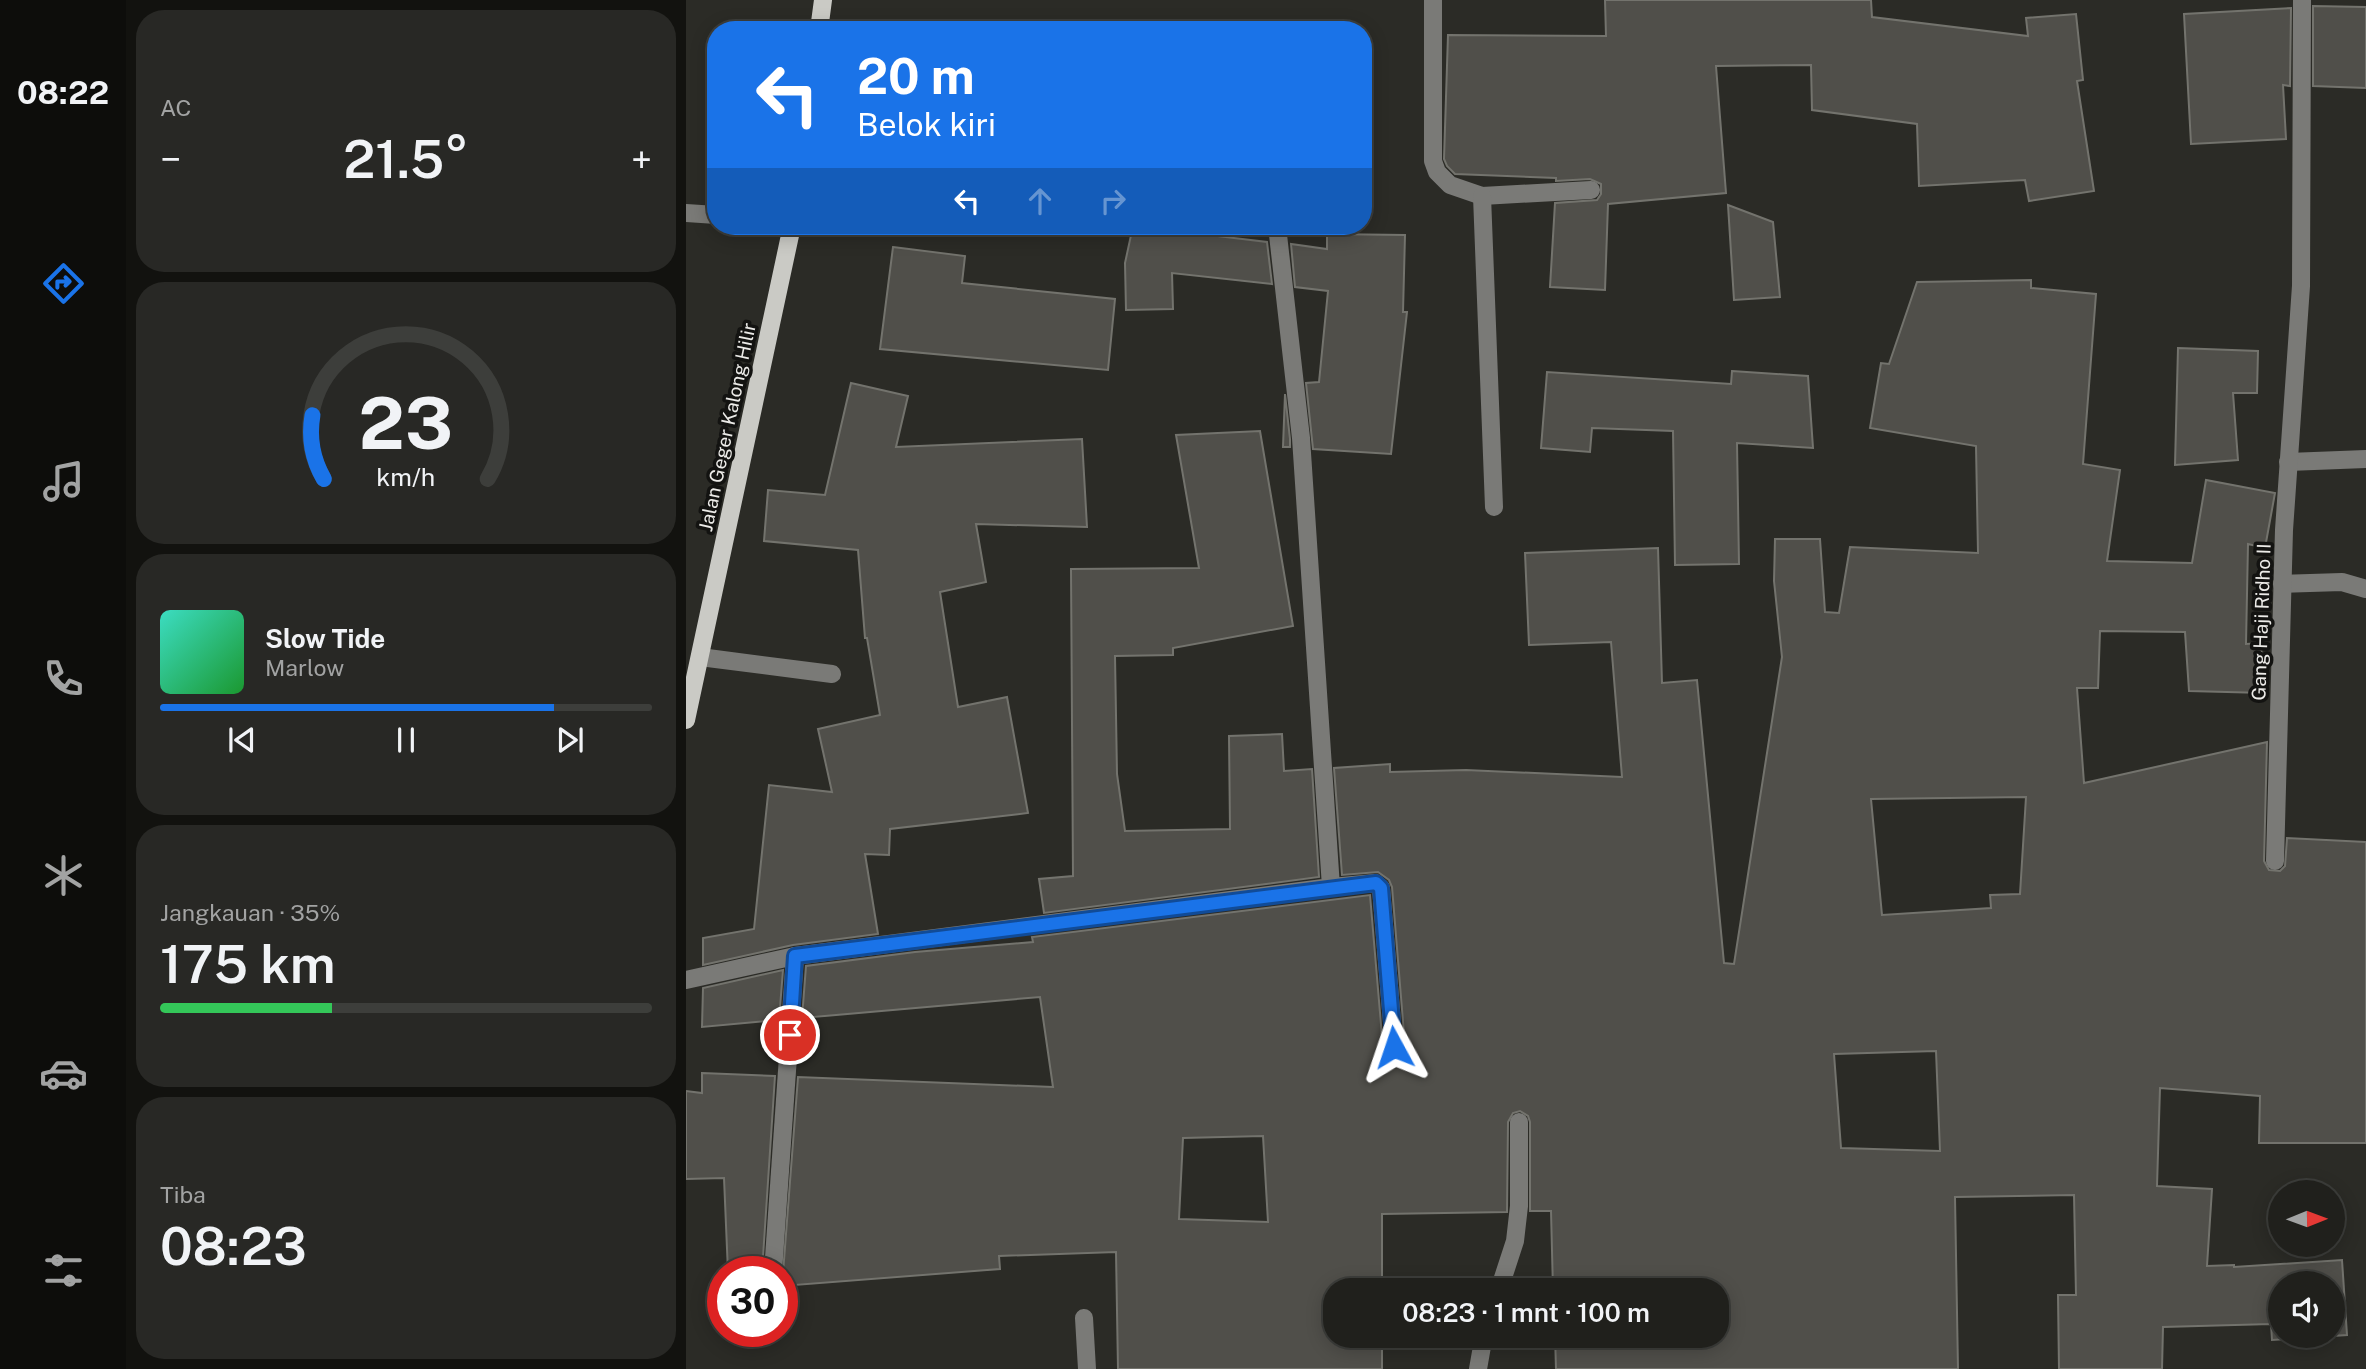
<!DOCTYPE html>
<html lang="id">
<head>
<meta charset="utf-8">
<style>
  :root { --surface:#20201c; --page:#282825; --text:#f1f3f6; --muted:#a2a3a3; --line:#3d3e3b; --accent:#1a73e8 }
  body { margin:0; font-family:"Public Sans",sans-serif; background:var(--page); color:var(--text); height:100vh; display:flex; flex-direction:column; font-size:26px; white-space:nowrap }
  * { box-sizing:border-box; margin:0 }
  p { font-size:23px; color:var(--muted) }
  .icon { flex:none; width:38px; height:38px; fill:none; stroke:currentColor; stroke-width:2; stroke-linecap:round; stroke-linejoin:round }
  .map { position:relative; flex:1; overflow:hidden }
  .details { display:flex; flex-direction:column; gap:10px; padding:10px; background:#12120f; width:560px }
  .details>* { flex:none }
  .top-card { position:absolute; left:21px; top:21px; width:665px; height:214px; border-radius:28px; box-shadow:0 4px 18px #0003,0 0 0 2px var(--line); background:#1a73e8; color:#fff; overflow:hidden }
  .needle { width:46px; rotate:89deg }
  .controls { position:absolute; left:1582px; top:1180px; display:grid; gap:14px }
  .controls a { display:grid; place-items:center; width:77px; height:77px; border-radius:50%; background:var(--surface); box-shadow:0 4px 18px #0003,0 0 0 2px var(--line); font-size:35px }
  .speed { position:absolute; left:21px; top:1256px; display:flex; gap:14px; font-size:35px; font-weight:700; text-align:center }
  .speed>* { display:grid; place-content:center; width:91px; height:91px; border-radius:50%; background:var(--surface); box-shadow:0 4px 18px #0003,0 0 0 2px var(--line); line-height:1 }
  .speed .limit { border:10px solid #d22; background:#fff; color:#111 }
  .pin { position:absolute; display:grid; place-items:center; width:60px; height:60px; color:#fff; margin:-30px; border:4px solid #fff; border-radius:50%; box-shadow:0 2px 7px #0007 }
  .me { position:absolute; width:77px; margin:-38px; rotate:355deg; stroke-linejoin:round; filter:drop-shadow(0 0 5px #0008) }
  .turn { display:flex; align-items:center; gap:24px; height:147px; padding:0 35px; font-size:32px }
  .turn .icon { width:91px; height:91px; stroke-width:2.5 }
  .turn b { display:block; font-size:49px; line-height:60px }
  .lanes { display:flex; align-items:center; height:66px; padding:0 35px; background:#0003; justify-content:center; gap:35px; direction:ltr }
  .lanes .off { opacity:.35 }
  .big { font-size:52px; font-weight:600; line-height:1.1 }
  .details .tile { flex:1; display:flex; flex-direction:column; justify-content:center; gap:10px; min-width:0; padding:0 24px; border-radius:28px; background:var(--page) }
  .details .dial { align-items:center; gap:0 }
  .dial svg { height:182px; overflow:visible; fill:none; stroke:var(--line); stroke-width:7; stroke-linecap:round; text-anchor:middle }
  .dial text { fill:var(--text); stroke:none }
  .song { display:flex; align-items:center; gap:21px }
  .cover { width:84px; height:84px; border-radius:10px; background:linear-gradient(135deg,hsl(170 70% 55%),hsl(130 70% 35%)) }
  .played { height:7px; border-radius:4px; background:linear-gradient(90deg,var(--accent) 80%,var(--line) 80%) }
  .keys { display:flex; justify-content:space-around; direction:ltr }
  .heat { display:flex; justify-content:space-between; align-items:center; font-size:38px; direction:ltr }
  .charge { height:10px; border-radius:5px; background:linear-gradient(90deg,#34c759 35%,var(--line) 0) }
  .trip { position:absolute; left:637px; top:1278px; width:406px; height:70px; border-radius:28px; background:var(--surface); box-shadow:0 4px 18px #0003,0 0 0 2px var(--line); font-weight:600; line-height:70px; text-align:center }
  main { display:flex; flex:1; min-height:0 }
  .tabs { display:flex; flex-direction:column; width:126px; justify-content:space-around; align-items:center; background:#0d0d0b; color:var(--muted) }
  .tabs .icon { width:49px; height:49px }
  .tabs .on { color:var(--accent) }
  .tabs b { font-size:32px; color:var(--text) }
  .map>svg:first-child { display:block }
  .building { fill:#504f4a; stroke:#73736d; stroke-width:2; fill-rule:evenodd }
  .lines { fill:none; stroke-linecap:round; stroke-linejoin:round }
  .minor { stroke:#7a7a77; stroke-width:18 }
  .major { stroke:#cacac5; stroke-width:18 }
  .route-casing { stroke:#114b97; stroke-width:18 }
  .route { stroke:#1a73e8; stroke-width:12 }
  .labels { text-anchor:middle; stroke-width:7; stroke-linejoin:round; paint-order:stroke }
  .street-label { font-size:19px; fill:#ecebe8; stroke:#131311 }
</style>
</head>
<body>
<main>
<nav class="tabs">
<b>08:22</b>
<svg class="icon on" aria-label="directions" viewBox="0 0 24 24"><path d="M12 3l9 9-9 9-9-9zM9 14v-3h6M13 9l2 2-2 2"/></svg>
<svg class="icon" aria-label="music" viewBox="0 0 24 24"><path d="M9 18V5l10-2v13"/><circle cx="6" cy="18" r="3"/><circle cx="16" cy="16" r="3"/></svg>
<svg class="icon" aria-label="phone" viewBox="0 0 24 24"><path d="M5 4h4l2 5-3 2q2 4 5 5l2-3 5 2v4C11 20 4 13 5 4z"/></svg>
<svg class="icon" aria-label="climate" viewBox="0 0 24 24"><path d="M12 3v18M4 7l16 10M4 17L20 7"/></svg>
<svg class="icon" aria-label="car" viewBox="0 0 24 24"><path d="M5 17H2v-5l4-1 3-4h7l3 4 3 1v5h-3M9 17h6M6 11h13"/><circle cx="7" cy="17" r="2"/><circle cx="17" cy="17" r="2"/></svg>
<svg class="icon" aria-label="filters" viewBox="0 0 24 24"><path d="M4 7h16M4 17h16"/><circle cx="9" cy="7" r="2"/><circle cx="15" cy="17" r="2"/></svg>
</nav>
<section class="details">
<div class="tile"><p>AC</p>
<div class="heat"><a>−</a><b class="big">21.5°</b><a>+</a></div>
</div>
<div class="tile dial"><svg viewBox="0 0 100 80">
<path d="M14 69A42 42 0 1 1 86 69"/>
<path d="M14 69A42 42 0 0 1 9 41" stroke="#1a73e8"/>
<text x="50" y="56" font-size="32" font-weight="700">23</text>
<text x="50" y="72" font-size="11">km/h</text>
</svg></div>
<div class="tile">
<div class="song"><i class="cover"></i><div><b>Slow Tide</b><p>Marlow</p></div></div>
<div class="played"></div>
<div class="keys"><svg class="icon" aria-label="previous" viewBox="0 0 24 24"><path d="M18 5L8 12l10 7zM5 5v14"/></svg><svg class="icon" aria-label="pause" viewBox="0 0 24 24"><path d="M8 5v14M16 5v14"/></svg><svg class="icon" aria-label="next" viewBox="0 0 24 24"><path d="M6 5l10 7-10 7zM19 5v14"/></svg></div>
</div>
<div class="tile"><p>Jangkauan · 35%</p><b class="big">175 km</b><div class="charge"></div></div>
<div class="tile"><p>Tiba</p><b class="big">08:23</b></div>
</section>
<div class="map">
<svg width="1680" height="1369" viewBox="0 0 1680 1369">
  <rect width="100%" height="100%" fill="#2b2b26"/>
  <!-- building -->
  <g class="building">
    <path d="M 919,0 L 1185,0 L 1186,17 L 1342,36 L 1340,18 L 1390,14 L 1397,80 L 1391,81 L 1408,191 L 1343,201 L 1339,180 L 1233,186 L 1231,124 L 1126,110 L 1125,65 L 1030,66 L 1040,193 L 922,204 L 919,290 L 864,287 L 869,203 L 911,200 L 915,194 L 915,184 L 904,179 L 870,181 L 870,178 L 769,174 L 761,166 L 758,159 L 762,35 L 920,36 Z"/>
    <path d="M 1627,6 L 1680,7 L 1680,88 L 1627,86 Z"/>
    <path d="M 1605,8 L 1604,86 L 1597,85 L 1600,139 L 1505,144 L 1498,14 Z"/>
    <path d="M 1042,205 L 1087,222 L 1094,297 L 1048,300 Z"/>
    <path d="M 447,226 L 516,226 L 514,234 L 581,242 L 586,284 L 486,273 L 487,309 L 440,310 L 439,263 Z"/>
    <path d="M 641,234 L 719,235 L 717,312 L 721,312 L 705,454 L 627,449 L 620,383 L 633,382 L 642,291 L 609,287 L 605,244 L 641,249 Z"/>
    <path d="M 207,247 L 279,256 L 276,283 L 429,299 L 422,370 L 194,349 Z"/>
    <path d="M 1345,280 L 1345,288 L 1410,294 L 1397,464 L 1434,470 L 1421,561 L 1506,563 L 1520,480 L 1589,493 L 1579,548 L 1562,544 L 1560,644 L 1575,643 L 1578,693 L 1503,691 L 1499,632 L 1414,631 L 1412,688 L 1391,688 L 1398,783 L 1581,742 L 1578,861 L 1583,870 L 1594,871 L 1599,866 L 1601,838 L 1680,842 L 1680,1143 L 1573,1143 L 1574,1096 L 1474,1088 L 1471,1186 L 1526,1189 L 1521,1266 L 1548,1265 L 1548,1267 L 1656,1260 L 1661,1335 L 1586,1340 L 1585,1324 L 1477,1327 L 1476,1369 L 1373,1369 L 1372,1295 L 1390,1295 L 1388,1195 L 1269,1197 L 1272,1369 L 870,1369 L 869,1335 L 1031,1335 L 1031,1290 L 867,1290 L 865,1211 L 844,1211 L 844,1122 L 842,1116 L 834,1111 L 827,1113 L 822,1122 L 821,1212 L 696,1214 L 696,1290 L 649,1290 L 649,1335 L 696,1335 L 696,1369 L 432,1369 L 430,1252 L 313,1256 L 314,1269 L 96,1286 L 112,1077 L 367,1087 L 354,997 L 116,1018 L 120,966 L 229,952 L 347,942 L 346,937 L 684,895 L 697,1048 L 704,1057 L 715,1056 L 719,1046 L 706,887 L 703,880 L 692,872 L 656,875 L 648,768 L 704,764 L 704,772 L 780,770 L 936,777 L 925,642 L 843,645 L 839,553 L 972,548 L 976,683 L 1011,680 L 1038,963 L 1048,964 L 1096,657 L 1088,581 L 1089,539 L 1134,539 L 1139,612 L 1153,613 L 1164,547 L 1292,553 L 1290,446 L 1184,428 L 1195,363 L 1203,364 L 1231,282 ZM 1340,797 L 1334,894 L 1304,895 L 1305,908 L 1196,915 L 1185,799 ZM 1250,1051 L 1254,1151 L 1155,1148 L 1148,1054 ZM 577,1136 L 582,1222 L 493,1219 L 497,1138 ZM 1594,1283 L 1647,1283 L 1647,1335 L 1594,1335 Z"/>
    <path d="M 1492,348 L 1572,351 L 1571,393 L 1547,393 L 1552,460 L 1489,465 Z"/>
    <path d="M 1046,371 L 1122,376 L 1127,448 L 1051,443 L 1053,564 L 989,565 L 987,431 L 906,428 L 904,452 L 855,448 L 861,372 L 1045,384 Z"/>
    <path d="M 165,383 L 222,396 L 210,447 L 396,439 L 401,527 L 290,524 L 300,582 L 254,592 L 272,707 L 321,697 L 342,813 L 204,829 L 203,855 L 179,854 L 192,934 L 107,945 L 17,965 L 17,938 L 68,929 L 83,785 L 146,792 L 132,729 L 194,715 L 181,638 L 179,638 L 172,550 L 78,541 L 82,490 L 139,495 Z"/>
    <path d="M 599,394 L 604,439 L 604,447 L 597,447 Z"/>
    <path d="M 574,431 L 607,626 L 487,648 L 487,655 L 429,656 L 431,774 L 439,831 L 544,829 L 543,736 L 596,734 L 598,771 L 626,769 L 633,877 L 358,913 L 353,879 L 387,876 L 385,569 L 513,568 L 490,435 Z"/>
    <path d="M 97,970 L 93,1020 L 16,1027 L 17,988 Z"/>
    <path d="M 16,1073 L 89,1076 L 76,1272 L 42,1272 L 38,1178 L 0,1179 L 0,1091 L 16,1093 Z"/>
  </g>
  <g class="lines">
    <!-- minor -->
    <g class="minor">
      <path d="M 747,0 L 747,161 L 751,172 L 764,185 L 796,196 L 905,190"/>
      <path d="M 796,196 L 808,507"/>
      <path d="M 0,213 L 30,215"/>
      <path d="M 1602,462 L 1680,459"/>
      <path d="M 1596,584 L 1656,582 L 1680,589"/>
      <path d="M 14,657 L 146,674"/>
      <path d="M 1589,861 L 1598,530 L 1615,286 L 1616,0"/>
      <path d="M 645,887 L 689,883 L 695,888 L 708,1047"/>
      <path d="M 0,980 L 109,956 L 645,887 L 615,438 L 591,226"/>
      <path d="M 87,1272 L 109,956"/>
      <path d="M 813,1290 L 829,1241 L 833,1206 L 833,1122"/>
      <path d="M 398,1318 L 401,1369"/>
      <path d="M 83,1335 L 83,1332"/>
      <path d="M 792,1369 L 798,1335"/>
    </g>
    <!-- major -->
    <g class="major">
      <path d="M 133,30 L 137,0"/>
      <path d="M 0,720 L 106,226"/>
    </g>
  </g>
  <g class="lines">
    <!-- route casing -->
    <g class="route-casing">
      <path id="route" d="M 104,1035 L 109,956 L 690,883 L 695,888 L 708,1047"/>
    </g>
    <!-- route -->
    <use href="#route" class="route"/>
  </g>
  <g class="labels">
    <!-- street labels -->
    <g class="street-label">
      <text transform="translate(41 427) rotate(-78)" y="7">Jalan Geger Kalong Hilir</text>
      <text transform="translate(1575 622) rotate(-88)" y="7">Gang Haji Ridho II</text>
    </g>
  </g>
</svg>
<div class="controls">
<a><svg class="needle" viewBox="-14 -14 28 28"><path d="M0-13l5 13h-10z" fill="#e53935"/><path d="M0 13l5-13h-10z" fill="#a2a3a3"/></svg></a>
<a><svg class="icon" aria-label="sound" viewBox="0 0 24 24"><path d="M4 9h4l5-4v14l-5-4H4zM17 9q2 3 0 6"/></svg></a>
</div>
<div class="speed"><div class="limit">30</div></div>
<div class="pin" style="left:104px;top:1035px;background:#d93025"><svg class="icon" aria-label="arrive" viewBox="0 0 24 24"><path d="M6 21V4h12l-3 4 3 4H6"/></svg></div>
<svg class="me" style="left:708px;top:1047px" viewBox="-20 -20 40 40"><path d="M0-17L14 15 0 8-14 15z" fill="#1a73e8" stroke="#fff" stroke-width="4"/></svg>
<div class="trip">08:23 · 1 mnt · 100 m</div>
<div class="top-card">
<div class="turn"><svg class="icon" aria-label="left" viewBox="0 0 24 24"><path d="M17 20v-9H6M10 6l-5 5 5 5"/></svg><div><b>20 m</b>Belok kiri</div></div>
<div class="lanes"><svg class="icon" aria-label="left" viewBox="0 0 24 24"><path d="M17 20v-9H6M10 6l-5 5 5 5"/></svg><svg class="icon off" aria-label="ahead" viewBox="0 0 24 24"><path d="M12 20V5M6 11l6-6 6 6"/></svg><svg class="icon off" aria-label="right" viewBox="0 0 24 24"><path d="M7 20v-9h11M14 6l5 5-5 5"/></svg></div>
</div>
</div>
</main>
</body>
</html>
